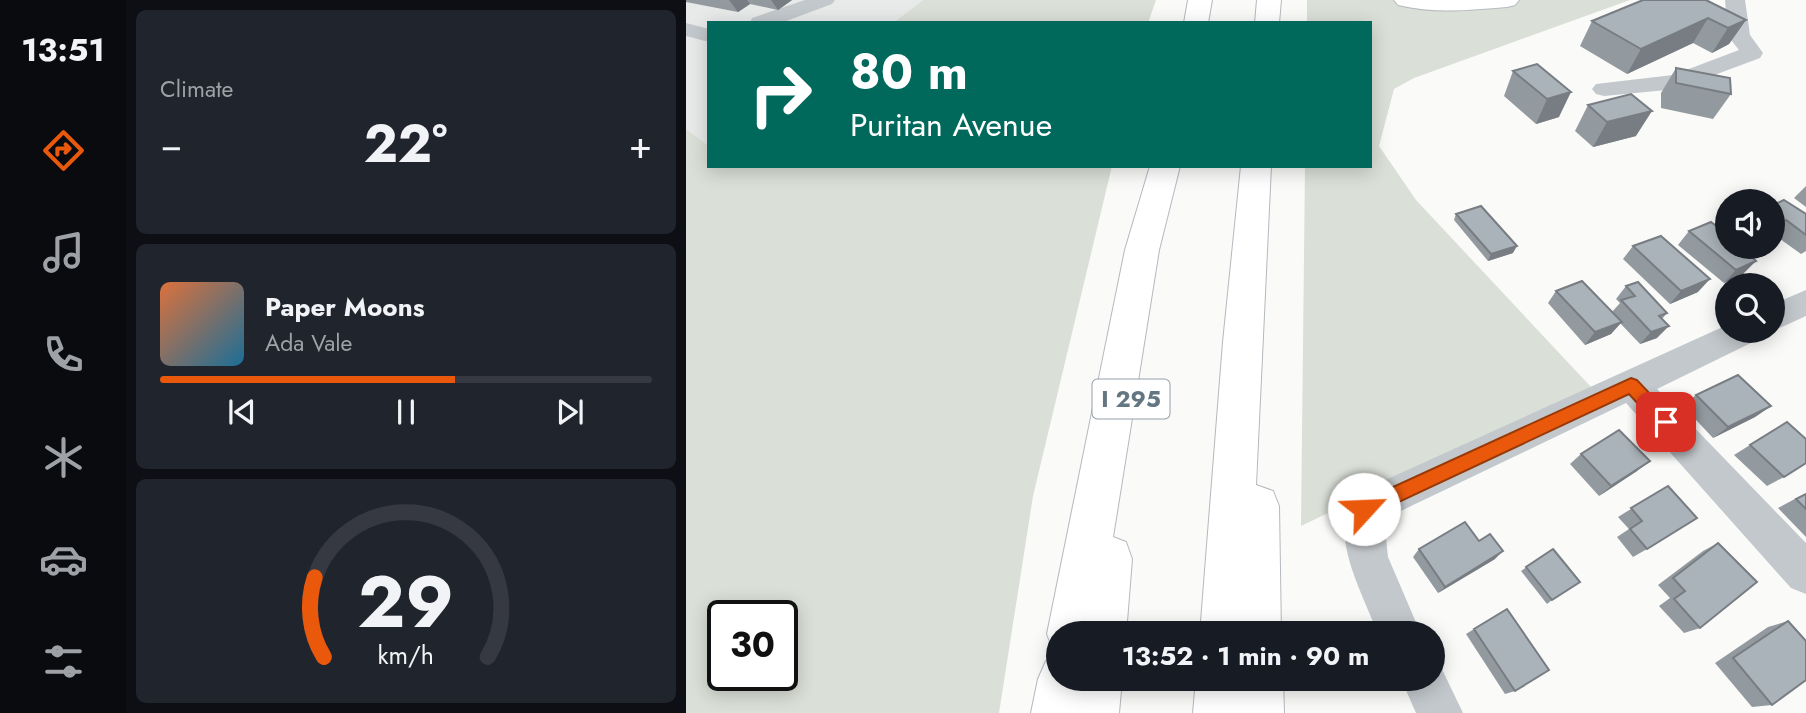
<!DOCTYPE html>
<html lang="en">
<head>
<meta charset="utf-8">
<style>
  :root { --surface:#171b24; --page:#20242c; --text:#f1f3f6; --muted:#9ea1a6; --line:#363941; --accent:#ea580c }
  body { margin:0; font-family:Jost,sans-serif; background:var(--page); color:var(--text); height:100vh; display:flex; flex-direction:column; font-size:26px; white-space:nowrap }
  * { box-sizing:border-box; margin:0 }
  p { font-size:23px; color:var(--muted) }
  .icon { flex:none; width:38px; height:38px; fill:none; stroke:currentColor; stroke-width:2; stroke-linecap:round; stroke-linejoin:round }
  .map { position:relative; flex:1; overflow:hidden }
  .drawer { display:flex; flex-direction:column; gap:10px; padding:10px; background:#0d0f14; width:560px }
  .drawer>* { flex:none }
  .guide { position:absolute; left:21px; top:21px; width:665px; height:147px; border-radius:0px; box-shadow:0 4px 18px #0003; background:#00695c; color:#fff; overflow:hidden }
  .buttons { position:absolute; left:1029px; top:189px; display:grid; gap:14px }
  .buttons a { display:grid; place-items:center; width:70px; height:70px; border-radius:50%; background:var(--surface); box-shadow:0 4px 18px #0003; font-size:35px }
  .speed { position:absolute; left:21px; top:600px; display:flex; gap:14px; font-size:35px; font-weight:700; text-align:center }
  .speed>* { display:grid; place-content:center; width:91px; height:91px; border-radius:50%; background:var(--surface); box-shadow:0 4px 18px #0003; line-height:1 }
  .speed .limit { border:4px solid #111; border-radius:10px; background:#fff; color:#111 }
  .pin { position:absolute; display:grid; place-items:center; width:60px; height:60px; color:#fff; margin:-30px; border-radius:14px; box-shadow:0 4px 10px #0006 }
  .me { position:absolute; width:77px; margin:-38px; rotate:65deg; stroke-linejoin:round; filter:drop-shadow(0 0 5px #0008) }
  .turn { display:flex; align-items:center; gap:24px; height:147px; padding:0 28px; font-size:32px }
  .turn .icon { width:91px; height:91px; stroke-width:2.5 }
  .turn b { display:block; font-size:49px; line-height:60px }
  .big { font-size:52px; font-weight:700; line-height:1.1 }
  .drawer .widget { flex:1; display:flex; flex-direction:column; justify-content:center; gap:10px; min-width:0; padding:0 24px; border-radius:10px; background:var(--page) }
  .drawer .dial { align-items:center; gap:0 }
  .dial svg { height:182px; overflow:visible; fill:none; stroke:var(--line); stroke-width:7; stroke-linecap:round; text-anchor:middle }
  .dial text { fill:var(--text); stroke:none }
  .song { display:flex; align-items:center; gap:21px }
  .cover { width:84px; height:84px; border-radius:10px; background:linear-gradient(135deg,hsl(20 70% 55%),hsl(200 70% 35%)) }
  .played { height:7px; border-radius:4px; background:linear-gradient(90deg,var(--accent) 60%,var(--line) 60%) }
  .keys { display:flex; justify-content:space-around; direction:ltr }
  .heat { display:flex; justify-content:space-between; align-items:center; font-size:38px; direction:ltr }
  .trip { position:absolute; left:360px; top:621px; width:399px; height:70px; border-radius:35px; background:var(--surface); box-shadow:0 4px 18px #0003; font-weight:700; line-height:70px; text-align:center }
  main { display:flex; flex:1; min-height:0 }
  .tab-bar { display:flex; flex-direction:column; width:126px; justify-content:space-around; align-items:center; background:#090b0e; color:var(--muted) }
  .tab-bar .icon { width:49px; height:49px }
  .tab-bar .on { color:var(--accent) }
  .tab-bar b { font-size:32px; color:var(--text) }
  .map>svg:first-child { display:block }
  .built { fill:#e8e9e9 }
  .green { fill:#dadfd7; fill-rule:evenodd }
  .lines { fill:none; stroke-linecap:round; stroke-linejoin:round }
  .highway-casing { stroke:#b4b9bd; stroke-width:2 }
  .minor { fill:#c3c8cc; fill-rule:evenodd }
  .highway { fill:#fff; fill-rule:evenodd }
  .wall { fill:#929a9f }
  .shaded-wall { fill:#777d82 }
  .building { fill:#aab3b9; stroke:#777d82; stroke-width:2 }
  .route { fill:#ea580c; stroke:#983908; stroke-width:2 }
  .labels { text-anchor:middle; stroke-width:7; stroke-linejoin:round; paint-order:stroke }
  .shield { fill:#fff; stroke:#939fa8; stroke-width:2 }
  .shield-label { font-size:23px; font-weight:bold; fill:#657683 }
</style>
</head>
<body>
<main>
<nav class="tab-bar">
<b>13:51</b>
<svg class="icon on" aria-label="directions" viewBox="0 0 24 24"><path d="M12 3l9 9-9 9-9-9zM9 14v-3h6M13 9l2 2-2 2"/></svg>
<svg class="icon" aria-label="music" viewBox="0 0 24 24"><path d="M9 18V5l10-2v13"/><circle cx="6" cy="18" r="3"/><circle cx="16" cy="16" r="3"/></svg>
<svg class="icon" aria-label="phone" viewBox="0 0 24 24"><path d="M5 4h4l2 5-3 2q2 4 5 5l2-3 5 2v4C11 20 4 13 5 4z"/></svg>
<svg class="icon" aria-label="climate" viewBox="0 0 24 24"><path d="M12 3v18M4 7l16 10M4 17L20 7"/></svg>
<svg class="icon" aria-label="car" viewBox="0 0 24 24"><path d="M5 17H2v-5l4-1 3-4h7l3 4 3 1v5h-3M9 17h6M6 11h13"/><circle cx="7" cy="17" r="2"/><circle cx="17" cy="17" r="2"/></svg>
<svg class="icon" aria-label="filters" viewBox="0 0 24 24"><path d="M4 7h16M4 17h16"/><circle cx="9" cy="7" r="2"/><circle cx="15" cy="17" r="2"/></svg>
</nav>
<section class="drawer">
<div class="widget"><p>Climate</p>
<div class="heat"><a>−</a><b class="big">22°</b><a>+</a></div>
</div>
<div class="widget">
<div class="song"><i class="cover"></i><div><b>Paper Moons</b><p>Ada Vale</p></div></div>
<div class="played"></div>
<div class="keys"><svg class="icon" aria-label="previous" viewBox="0 0 24 24"><path d="M18 5L8 12l10 7zM5 5v14"/></svg><svg class="icon" aria-label="pause" viewBox="0 0 24 24"><path d="M8 5v14M16 5v14"/></svg><svg class="icon" aria-label="next" viewBox="0 0 24 24"><path d="M6 5l10 7-10 7zM19 5v14"/></svg></div>
</div>
<div class="widget dial"><svg viewBox="0 0 100 80">
<path d="M14 69A42 42 0 1 1 86 69"/>
<path d="M14 69A42 42 0 0 1 10 34" stroke="#ea580c"/>
<text x="50" y="56" font-size="32" font-weight="700">29</text>
<text x="50" y="72" font-size="11">km/h</text>
</svg></div>
</section>
<div class="map">
<svg width="1120" height="713" viewBox="0 0 1120 713">
  <rect width="100%" height="100%" fill="#fafaf8"/>
  <!-- built -->
  <path class="built" d="M 0,0 L 237,0 L 207,23 L 23,23 L 23,146 L 0,129 Z"/>
  <!-- green -->
  <g class="green">
    <path d="M 237,0 L 470,0 L 462,23 L 207,23 Z"/>
    <path d="M 621,0 L 944,0 L 728,78 L 708,89 L 693,146 L 730,200 L 905,387 L 615,526 L 619,166 L 684,166 L 684,23 L 621,23 Z"/>
    <path d="M 0,129 L 23,146 L 23,166 L 426,166 L 347,496 L 313,713 L 0,713 ZM 37,616 L 96,616 L 96,676 L 37,676 Z"/>
  </g>
  <g class="lines">
    <!-- highway casing -->
    <g class="highway-casing">
      <g id="highway">
        <path d="M 502,0 L 526,0 L 522,23 L 498,23 Z"/>
        <path d="M 571,0 L 595,0 L 593,23 L 569,23 Z"/>
        <path d="M 708,0 L 833,0 L 829,5 L 821,7 C 785,10 748,14 712,5 Z"/>
        <path d="M 464,166 L 494,166 L 473,250 L 427,537 L 440,542 L 446,559 L 440,634 L 373,634 L 373,654 L 368,652 L 361,634 L 439,250 Z"/>
        <path d="M 555,166 L 585,166 L 570,485 L 587,491 L 593,506 L 595,634 L 514,634 L 537,342 Z"/>
        <path d="M 373,655 L 373,679 L 436,679 L 433,713 L 345,713 L 352,679 L 360,661 Z"/>
        <path d="M 510,679 L 597,679 L 598,713 L 507,713 Z"/>
      </g>
    </g>
    <!-- minor -->
    <g class="minor">
      <path d="M 119,0 L 149,0 L 146,4 L 95,23 L 64,23 L 66,18 Z"/>
      <path d="M 1039,0 L 1059,0 L 1064,35 L 1077,53 L 1074,58 L 991,89 L 918,96 L 910,94 L 906,89 L 910,84 L 987,75 L 1053,50 L 1042,36 Z"/>
      <path d="M 0,23 L 23,29 L 23,42 L 0,36 Z"/>
      <path d="M 1120,290 L 1120,316 L 1087,331 L 1087,304 Z"/>
      <path d="M 1041,325 L 1041,331 L 1076,331 L 1071,340 L 971,389 L 1120,543 L 1120,594 L 1105,588 L 940,403 L 698,519 L 702,557 L 735,634 L 692,634 C 676,592 645,540 664,496 Z"/>
      <path d="M 747,661 L 753,663 L 777,713 L 730,713 L 715,679 L 747,679 Z"/>
    </g>
    <!-- highway -->
    <use href="#highway" class="highway"/>
  </g>
  <!-- wall -->
  <g class="wall">
    <path d="M 0,0 L 106,0 L 92,10 L 64,4 L 52,12 L 0,2 Z"/>
    <path d="M 957,0 L 1060,20 L 1043,44 L 1026,53 L 1007,43 L 941,74 L 894,46 L 906,21 Z"/>
    <path d="M 851,64 L 873,117 L 850,124 L 818,96 L 827,71 Z"/>
    <path d="M 990,68 L 1045,94 L 1027,119 L 975,108 L 975,93 Z"/>
    <path d="M 902,105 L 950,136 L 907,147 L 889,131 Z"/>
    <path d="M 1120,186 L 1120,207 L 1108,198 Z"/>
    <path d="M 1087,205 L 1120,214 L 1120,251 L 1115,254 L 1087,234 Z"/>
    <path d="M 770,214 L 827,253 L 802,261 L 768,220 Z"/>
    <path d="M 1003,231 L 1066,258 L 1057,274 L 1038,283 L 992,245 Z"/>
    <path d="M 947,246 L 1012,292 L 984,304 L 937,259 Z"/>
    <path d="M 940,286 L 981,313 L 976,319 L 971,338 L 954,344 L 934,323 L 925,334 L 899,345 L 862,303 L 870,291 L 926,312 L 934,303 L 930,299 Z"/>
    <path d="M 1010,395 L 1085,406 L 1069,417 L 1027,438 L 997,406 Z"/>
    <path d="M 1064,445 L 1098,477 L 1081,486 L 1048,455 Z"/>
    <path d="M 895,454 L 951,471 L 913,496 L 884,464 Z"/>
    <path d="M 982,486 L 961,549 L 947,557 L 931,537 L 943,529 L 932,517 Z"/>
    <path d="M 1120,493 L 1120,537 L 1092,508 Z"/>
    <path d="M 793,541 L 809,559 L 752,593 L 727,557 L 733,549 Z"/>
    <path d="M 1032,543 L 1014,628 L 998,633 L 973,606 L 984,598 L 972,585 L 1017,551 Z"/>
    <path d="M 867,549 L 866,600 L 861,604 L 835,571 Z"/>
    <path d="M 821,609 L 829,691 L 819,694 L 780,634 Z"/>
    <path d="M 1102,621 L 1086,705 L 1066,707 L 1029,663 L 1082,627 Z"/>
  </g>
  <!-- shaded-wall -->
  <g class="shaded-wall">
    <path d="M 43,0 L 61,0 L 64,4 L 52,12 Z"/>
    <path d="M 85,0 L 106,0 L 92,10 Z"/>
    <path d="M 1022,18 L 1007,43 L 941,74 L 955,49 Z"/>
    <path d="M 1060,20 L 1043,44 L 1026,53 L 1042,28 Z"/>
    <path d="M 885,92 L 873,117 L 850,124 L 861,99 Z"/>
    <path d="M 966,111 L 950,136 L 907,147 L 921,122 Z"/>
    <path d="M 1100,220 L 1087,234 L 1087,227 Z"/>
    <path d="M 831,246 L 827,253 L 802,261 L 805,254 Z"/>
    <path d="M 1074,249 L 1062,262 L 1062,254 Z"/>
    <path d="M 1070,261 L 1057,274 L 1038,283 L 1050,270 Z"/>
    <path d="M 1024,279 L 1012,292 L 984,304 L 995,291 Z"/>
    <path d="M 936,322 L 925,334 L 899,345 L 909,332 Z"/>
    <path d="M 983,326 L 971,338 L 954,344 L 965,332 Z"/>
    <path d="M 1085,406 L 1069,417 L 1027,438 L 1042,427 Z"/>
    <path d="M 964,461 L 951,471 L 913,496 L 925,486 Z"/>
    <path d="M 817,551 L 809,559 L 752,593 L 759,587 Z"/>
  </g>
  <!-- building -->
  <g class="building">
    <path d="M 957,0 L 1020,0 L 1060,20 L 1042,28 L 1022,18 L 955,49 L 906,21 Z"/>
    <path d="M 851,64 L 885,92 L 861,99 L 827,71 Z"/>
    <path d="M 990,68 L 1044,78 L 1045,94 L 990,83 Z"/>
    <path d="M 945,94 L 966,111 L 921,122 L 902,105 Z"/>
    <path d="M 1098,200 L 1120,214 L 1120,235 L 1100,220 L 1087,227 L 1087,205 Z"/>
    <path d="M 795,206 L 831,246 L 805,254 L 770,214 Z"/>
    <path d="M 1025,222 L 1041,234 L 1041,247 L 1072,247 L 1074,249 L 1062,254 L 1070,261 L 1050,270 L 1003,231 Z"/>
    <path d="M 975,236 L 1024,279 L 995,291 L 947,246 Z"/>
    <path d="M 896,281 L 936,322 L 909,332 L 870,291 Z"/>
    <path d="M 952,282 L 981,313 L 973,316 L 983,326 L 965,332 L 935,300 L 949,296 L 940,286 Z"/>
    <path d="M 1052,375 L 1085,406 L 1042,427 L 1010,395 Z"/>
    <path d="M 1101,422 L 1120,439 L 1120,463 L 1098,477 L 1064,445 Z"/>
    <path d="M 933,430 L 964,461 L 925,486 L 895,454 Z"/>
    <path d="M 982,486 L 1011,518 L 961,549 L 944,529 L 956,521 L 945,508 Z"/>
    <path d="M 1120,494 L 1120,509 L 1110,499 Z"/>
    <path d="M 779,522 L 793,541 L 804,534 L 817,551 L 759,587 L 733,549 Z"/>
    <path d="M 1032,543 L 1071,582 L 1014,628 L 988,599 L 999,591 L 987,578 Z"/>
    <path d="M 867,549 L 894,582 L 866,600 L 840,567 Z"/>
    <path d="M 821,609 L 863,670 L 829,691 L 788,629 Z"/>
    <path d="M 1102,621 L 1120,641 L 1120,680 L 1086,705 L 1047,658 Z"/>
  </g>
  <!-- route -->
  <path class="route" d="M 945,378 L 951,380 L 986,417 L 988,422 L 986,428 L 980,430 L 974,428 L 943,394 L 685,515 L 678,518 L 672,515 L 669,509 L 672,503 Z"/>
  <g class="labels">
    <!-- shield labels -->
    <rect class="shield" x="406.5" y="379.5" width="77" height="39" rx="5"/>
    <g class="shield-label">
      <text x="445" y="407">I 295</text>
    </g>
  </g>
</svg>
<div class="buttons">
<a><svg class="icon" aria-label="sound" viewBox="0 0 24 24"><path d="M4 9h4l5-4v14l-5-4H4zM17 9q2 3 0 6"/></svg></a>
<a><svg class="icon" aria-label="search" viewBox="0 0 24 24"><circle cx="10" cy="10" r="6"/><path d="M15 15l6 6"/></svg></a>
</div>
<div class="speed"><div class="limit">30</div></div>
<div class="pin" style="left:980px;top:422px;background:#d93025"><svg class="icon" aria-label="arrive" viewBox="0 0 24 24"><path d="M6 21V4h12l-3 4 3 4H6"/></svg></div>
<svg class="me" style="left:678px;top:509px" viewBox="-20 -20 40 40"><circle r="19" fill="#fff"/><path d="M0-13L10 11 0 6-10 11z" fill="#ea580c"/></svg>
<div class="trip">13:52 · 1 min · 90 m</div>
<div class="guide">
<div class="turn"><svg class="icon" aria-label="right" viewBox="0 0 24 24"><path d="M7 20v-9h11M14 6l5 5-5 5"/></svg><div><b>80 m</b>Puritan Avenue</div></div>
</div>
</div>
</main>
</body>
</html>
